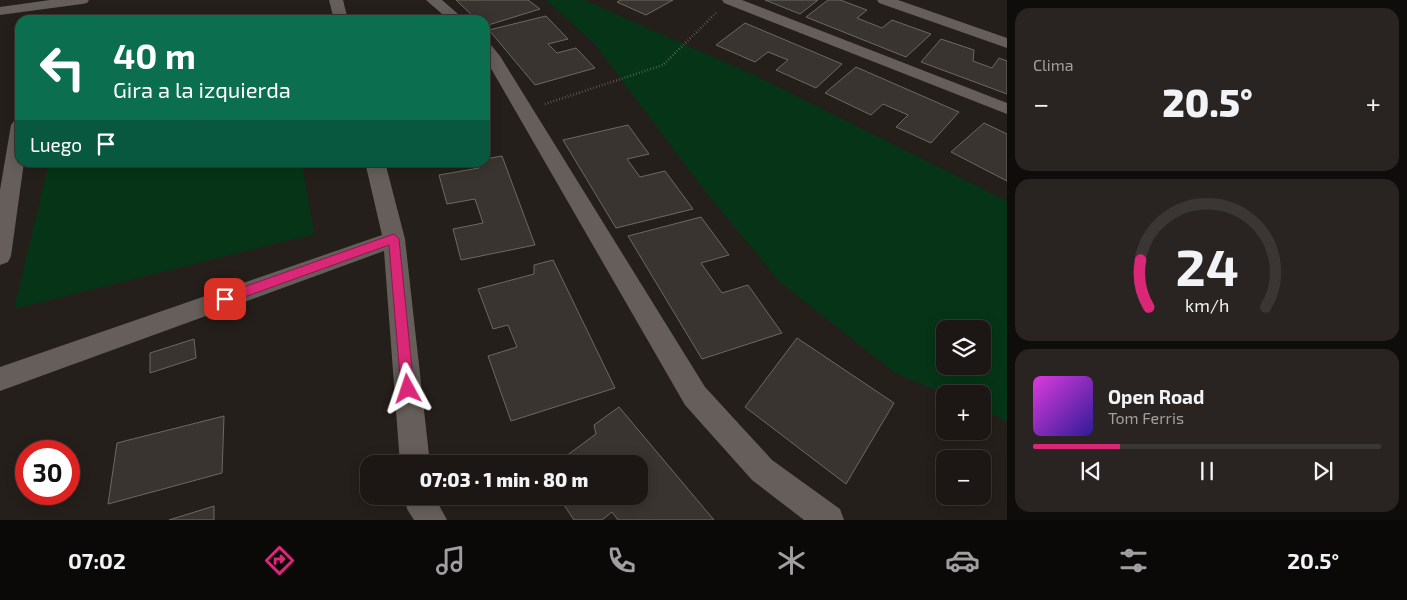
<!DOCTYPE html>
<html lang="es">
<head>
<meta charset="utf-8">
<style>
  :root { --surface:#1c1714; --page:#292422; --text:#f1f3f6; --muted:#a09fa0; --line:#3a3634; --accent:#db2777 }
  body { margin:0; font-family:"Exo 2",sans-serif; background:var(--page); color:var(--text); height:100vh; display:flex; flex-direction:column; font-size:19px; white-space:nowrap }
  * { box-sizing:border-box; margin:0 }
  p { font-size:16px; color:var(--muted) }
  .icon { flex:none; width:28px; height:28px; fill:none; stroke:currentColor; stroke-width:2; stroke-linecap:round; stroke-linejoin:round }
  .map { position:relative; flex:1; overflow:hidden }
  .drawer { display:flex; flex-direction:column; gap:8px; padding:8px; background:#0f0d0b; width:400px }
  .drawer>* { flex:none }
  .hud { position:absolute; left:15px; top:15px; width:475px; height:152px; border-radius:15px; box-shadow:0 2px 12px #0003,0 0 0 1px var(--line); background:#0b6e4f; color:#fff; overflow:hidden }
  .buttons { position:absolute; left:936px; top:320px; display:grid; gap:10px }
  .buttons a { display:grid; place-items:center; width:55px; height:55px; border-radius:10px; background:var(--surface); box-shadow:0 2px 12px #0003,0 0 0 1px var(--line); font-size:25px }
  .speed { position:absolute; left:15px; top:440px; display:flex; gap:10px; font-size:25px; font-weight:700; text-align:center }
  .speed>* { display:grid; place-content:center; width:65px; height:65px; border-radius:50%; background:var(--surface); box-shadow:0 2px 12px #0003,0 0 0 1px var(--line); line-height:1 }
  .speed .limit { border:8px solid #d22; background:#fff; color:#111 }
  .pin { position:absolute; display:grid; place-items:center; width:42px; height:42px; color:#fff; margin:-21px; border-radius:10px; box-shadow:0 2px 8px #0006 }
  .me { position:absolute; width:55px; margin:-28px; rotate:355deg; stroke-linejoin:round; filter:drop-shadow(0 0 4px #0008) }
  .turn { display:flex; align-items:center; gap:18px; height:105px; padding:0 15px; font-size:22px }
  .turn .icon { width:65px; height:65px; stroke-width:2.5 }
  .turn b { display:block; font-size:35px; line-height:42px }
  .then { display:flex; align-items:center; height:48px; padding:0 15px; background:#0003; gap:10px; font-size:19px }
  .big { font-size:38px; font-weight:800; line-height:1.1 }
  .drawer .card { flex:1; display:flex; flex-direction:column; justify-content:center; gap:8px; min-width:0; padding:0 18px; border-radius:15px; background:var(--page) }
  .drawer .dial { align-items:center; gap:0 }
  .dial svg { height:130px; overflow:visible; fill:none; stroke:var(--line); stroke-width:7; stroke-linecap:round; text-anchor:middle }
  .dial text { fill:var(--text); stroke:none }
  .song { display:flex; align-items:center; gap:15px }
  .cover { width:60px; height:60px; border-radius:8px; background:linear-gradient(135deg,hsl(300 70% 55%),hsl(250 70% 35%)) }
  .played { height:5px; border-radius:2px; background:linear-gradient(90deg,var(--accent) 25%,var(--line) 25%) }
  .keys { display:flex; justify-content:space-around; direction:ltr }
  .heat { display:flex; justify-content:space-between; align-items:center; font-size:28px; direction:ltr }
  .trip { position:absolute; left:360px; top:455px; width:288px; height:50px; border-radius:15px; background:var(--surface); box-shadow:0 2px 12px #0003,0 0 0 1px var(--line); font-weight:800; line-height:50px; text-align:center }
  .dock { display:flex; height:80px; justify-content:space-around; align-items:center; background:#0b0908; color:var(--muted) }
  .dock .icon { width:35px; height:35px }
  .dock .current { color:var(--accent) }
  .dock b { font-size:22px; color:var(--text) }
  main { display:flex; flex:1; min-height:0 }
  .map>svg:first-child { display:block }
  .green { fill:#053516; fill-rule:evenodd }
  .building { fill:#39342f; stroke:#6d6862 }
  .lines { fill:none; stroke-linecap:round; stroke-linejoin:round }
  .path { stroke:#86817e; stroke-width:2.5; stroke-dasharray:0.5 2.5; stroke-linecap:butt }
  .street { fill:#655e5a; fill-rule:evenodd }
  .route { fill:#db2777; stroke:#8e194d }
</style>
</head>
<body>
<main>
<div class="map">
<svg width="1007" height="520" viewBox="0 0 1007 520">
  <rect width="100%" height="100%" fill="#251f1b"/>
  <!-- green -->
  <g class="green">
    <path d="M 546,0 L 584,0 L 754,75 L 1007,201 L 1007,421 L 983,410 L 982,394 L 945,394 L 895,373 L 780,282 L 708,195 L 594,43 ZM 945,329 L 982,329 L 982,366 L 945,366 Z"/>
    <path d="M 49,163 L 302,163 L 314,234 L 14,309 Z"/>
  </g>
  <!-- building -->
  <g class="building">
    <path d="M 456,0 L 528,0 L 540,9 L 485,26 L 485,20 L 477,20 Z"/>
    <path d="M 621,0 L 673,0 L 646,15 L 617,2 Z"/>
    <path d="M 765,0 L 818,0 L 800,14 Z"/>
    <path d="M 828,0 L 840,0 L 867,10 L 857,18 L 882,28 L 892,20 L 931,34 L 906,57 L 806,17 Z"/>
    <path d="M 546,16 L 568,39 L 548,44 L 557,53 L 576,48 L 595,68 L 535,85 L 489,30 Z"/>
    <path d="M 745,23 L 842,64 L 816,88 L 776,70 L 788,60 L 768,52 L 755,62 L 716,45 Z"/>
    <path d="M 941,39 L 974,50 L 973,61 L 992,68 L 999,58 L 1007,61 L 1007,94 L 921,62 Z"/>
    <path d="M 856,67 L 959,112 L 931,143 L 896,127 L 908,115 L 883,104 L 871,115 L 825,93 Z"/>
    <path d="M 984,123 L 1007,134 L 1007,181 L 951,152 Z"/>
    <path d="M 628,125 L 649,154 L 627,159 L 640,177 L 665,171 L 693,209 L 616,228 L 563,140 Z"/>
    <path d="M 502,156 L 535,245 L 461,260 L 453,229 L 483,223 L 475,199 L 447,204 L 439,175 L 479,168 L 480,162 L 485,162 L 485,159 Z"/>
    <path d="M 701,217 L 729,255 L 701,263 L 722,293 L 748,285 L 782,333 L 702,359 L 628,236 Z"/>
    <path d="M 553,260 L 615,388 L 511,421 L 488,356 L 517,347 L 508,325 L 493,329 L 478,289 L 534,274 L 534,265 Z"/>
    <path d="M 797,338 L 894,403 L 846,484 L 745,407 Z"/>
    <path d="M 194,339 L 196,358 L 150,373 L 150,353 Z"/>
    <path d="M 619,407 L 714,520 L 618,520 L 612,512 L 602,520 L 574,520 L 558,496 L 639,496 L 639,464 L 555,464 L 596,434 L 594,425 Z"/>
    <path d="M 224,416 L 222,473 L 108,504 L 117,443 Z"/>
    <path d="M 214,506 L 214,520 L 169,520 Z"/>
  </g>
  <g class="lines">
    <!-- path -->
    <path class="path" d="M 545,104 L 663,65 L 716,13"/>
    <!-- street -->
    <g class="street">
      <path d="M 50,0 L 89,0 L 87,3 L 82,4 L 0,15 L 0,7 Z"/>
      <path d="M 329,0 L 343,0 L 348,20 L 334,20 Z"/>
      <path d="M 426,0 L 442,0 L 465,20 L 449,20 Z"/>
      <path d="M 722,0 L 742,0 L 1007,103 L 1007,114 L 724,3 Z"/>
      <path d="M 877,0 L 898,0 L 1007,38 L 1007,48 L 879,3 Z"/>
      <path d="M 485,43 L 491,45 L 500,56 L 705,387 L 772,460 L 840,509 L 844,520 L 804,520 L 752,480 L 685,405 L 485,58 Z"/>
      <path d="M 20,119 L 20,162 L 24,162 L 11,256 L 8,262 L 0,265 L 0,190 L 11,125 L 14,121 Z"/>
      <path d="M 365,162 L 385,162 L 405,239 L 430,464 L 400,464 L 384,251 L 0,391 L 0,367 L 382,235 Z"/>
      <path d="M 404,496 L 434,496 L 447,520 L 414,520 L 407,509 Z"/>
    </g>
  </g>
  <!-- route -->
  <path class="route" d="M 394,234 L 399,239 L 414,389 L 412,393 L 408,395 L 403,393 L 401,389 L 389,245 L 225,304 L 221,302 L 219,299 L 221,295 Z"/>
</svg>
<div class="buttons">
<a><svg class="icon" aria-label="layers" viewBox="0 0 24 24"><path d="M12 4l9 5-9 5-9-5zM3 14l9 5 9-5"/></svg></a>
<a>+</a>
<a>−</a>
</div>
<div class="speed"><div class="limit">30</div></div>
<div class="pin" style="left:225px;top:299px;background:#d93025"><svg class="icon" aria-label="arrive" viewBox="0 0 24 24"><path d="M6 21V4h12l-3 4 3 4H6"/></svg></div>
<svg class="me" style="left:408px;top:389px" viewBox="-20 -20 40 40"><path d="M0-17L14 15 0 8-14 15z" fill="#db2777" stroke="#fff" stroke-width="4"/></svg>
<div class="trip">07:03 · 1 min · 80 m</div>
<div class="hud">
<div class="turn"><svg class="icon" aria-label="left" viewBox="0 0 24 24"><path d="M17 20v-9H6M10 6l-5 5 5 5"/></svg><div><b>40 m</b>Gira a la izquierda</div></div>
<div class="then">Luego<svg class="icon" aria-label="arrive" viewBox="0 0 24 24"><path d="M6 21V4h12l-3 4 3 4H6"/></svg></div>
</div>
</div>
<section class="drawer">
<div class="card"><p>Clima</p>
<div class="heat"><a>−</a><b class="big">20.5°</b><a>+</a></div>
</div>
<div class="card dial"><svg viewBox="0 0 100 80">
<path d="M14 69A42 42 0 1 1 86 69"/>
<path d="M14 69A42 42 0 0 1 9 40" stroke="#db2777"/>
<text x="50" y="56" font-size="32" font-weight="700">24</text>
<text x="50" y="72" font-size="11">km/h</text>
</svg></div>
<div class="card">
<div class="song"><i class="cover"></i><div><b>Open Road</b><p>Tom Ferris</p></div></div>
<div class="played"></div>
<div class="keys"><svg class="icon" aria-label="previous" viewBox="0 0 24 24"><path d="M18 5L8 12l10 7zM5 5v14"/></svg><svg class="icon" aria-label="pause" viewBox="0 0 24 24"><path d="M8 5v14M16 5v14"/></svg><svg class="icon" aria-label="next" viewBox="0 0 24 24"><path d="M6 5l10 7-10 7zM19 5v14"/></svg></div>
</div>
</section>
</main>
<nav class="dock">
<b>07:02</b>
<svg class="icon current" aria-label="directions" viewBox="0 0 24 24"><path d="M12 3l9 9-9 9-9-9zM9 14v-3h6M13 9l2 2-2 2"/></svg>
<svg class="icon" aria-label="music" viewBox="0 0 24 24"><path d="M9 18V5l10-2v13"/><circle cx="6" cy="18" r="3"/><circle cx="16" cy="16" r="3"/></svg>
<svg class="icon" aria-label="phone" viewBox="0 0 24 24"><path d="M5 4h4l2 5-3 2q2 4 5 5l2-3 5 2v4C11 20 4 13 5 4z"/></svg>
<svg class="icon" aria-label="climate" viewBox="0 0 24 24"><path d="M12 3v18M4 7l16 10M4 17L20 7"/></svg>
<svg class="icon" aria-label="car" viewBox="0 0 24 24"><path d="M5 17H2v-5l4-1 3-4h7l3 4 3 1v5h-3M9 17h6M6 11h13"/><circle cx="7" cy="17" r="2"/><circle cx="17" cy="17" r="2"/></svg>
<svg class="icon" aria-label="filters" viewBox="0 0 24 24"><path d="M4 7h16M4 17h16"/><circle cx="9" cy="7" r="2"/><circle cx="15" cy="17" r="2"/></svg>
<b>20.5°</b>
</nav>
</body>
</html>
